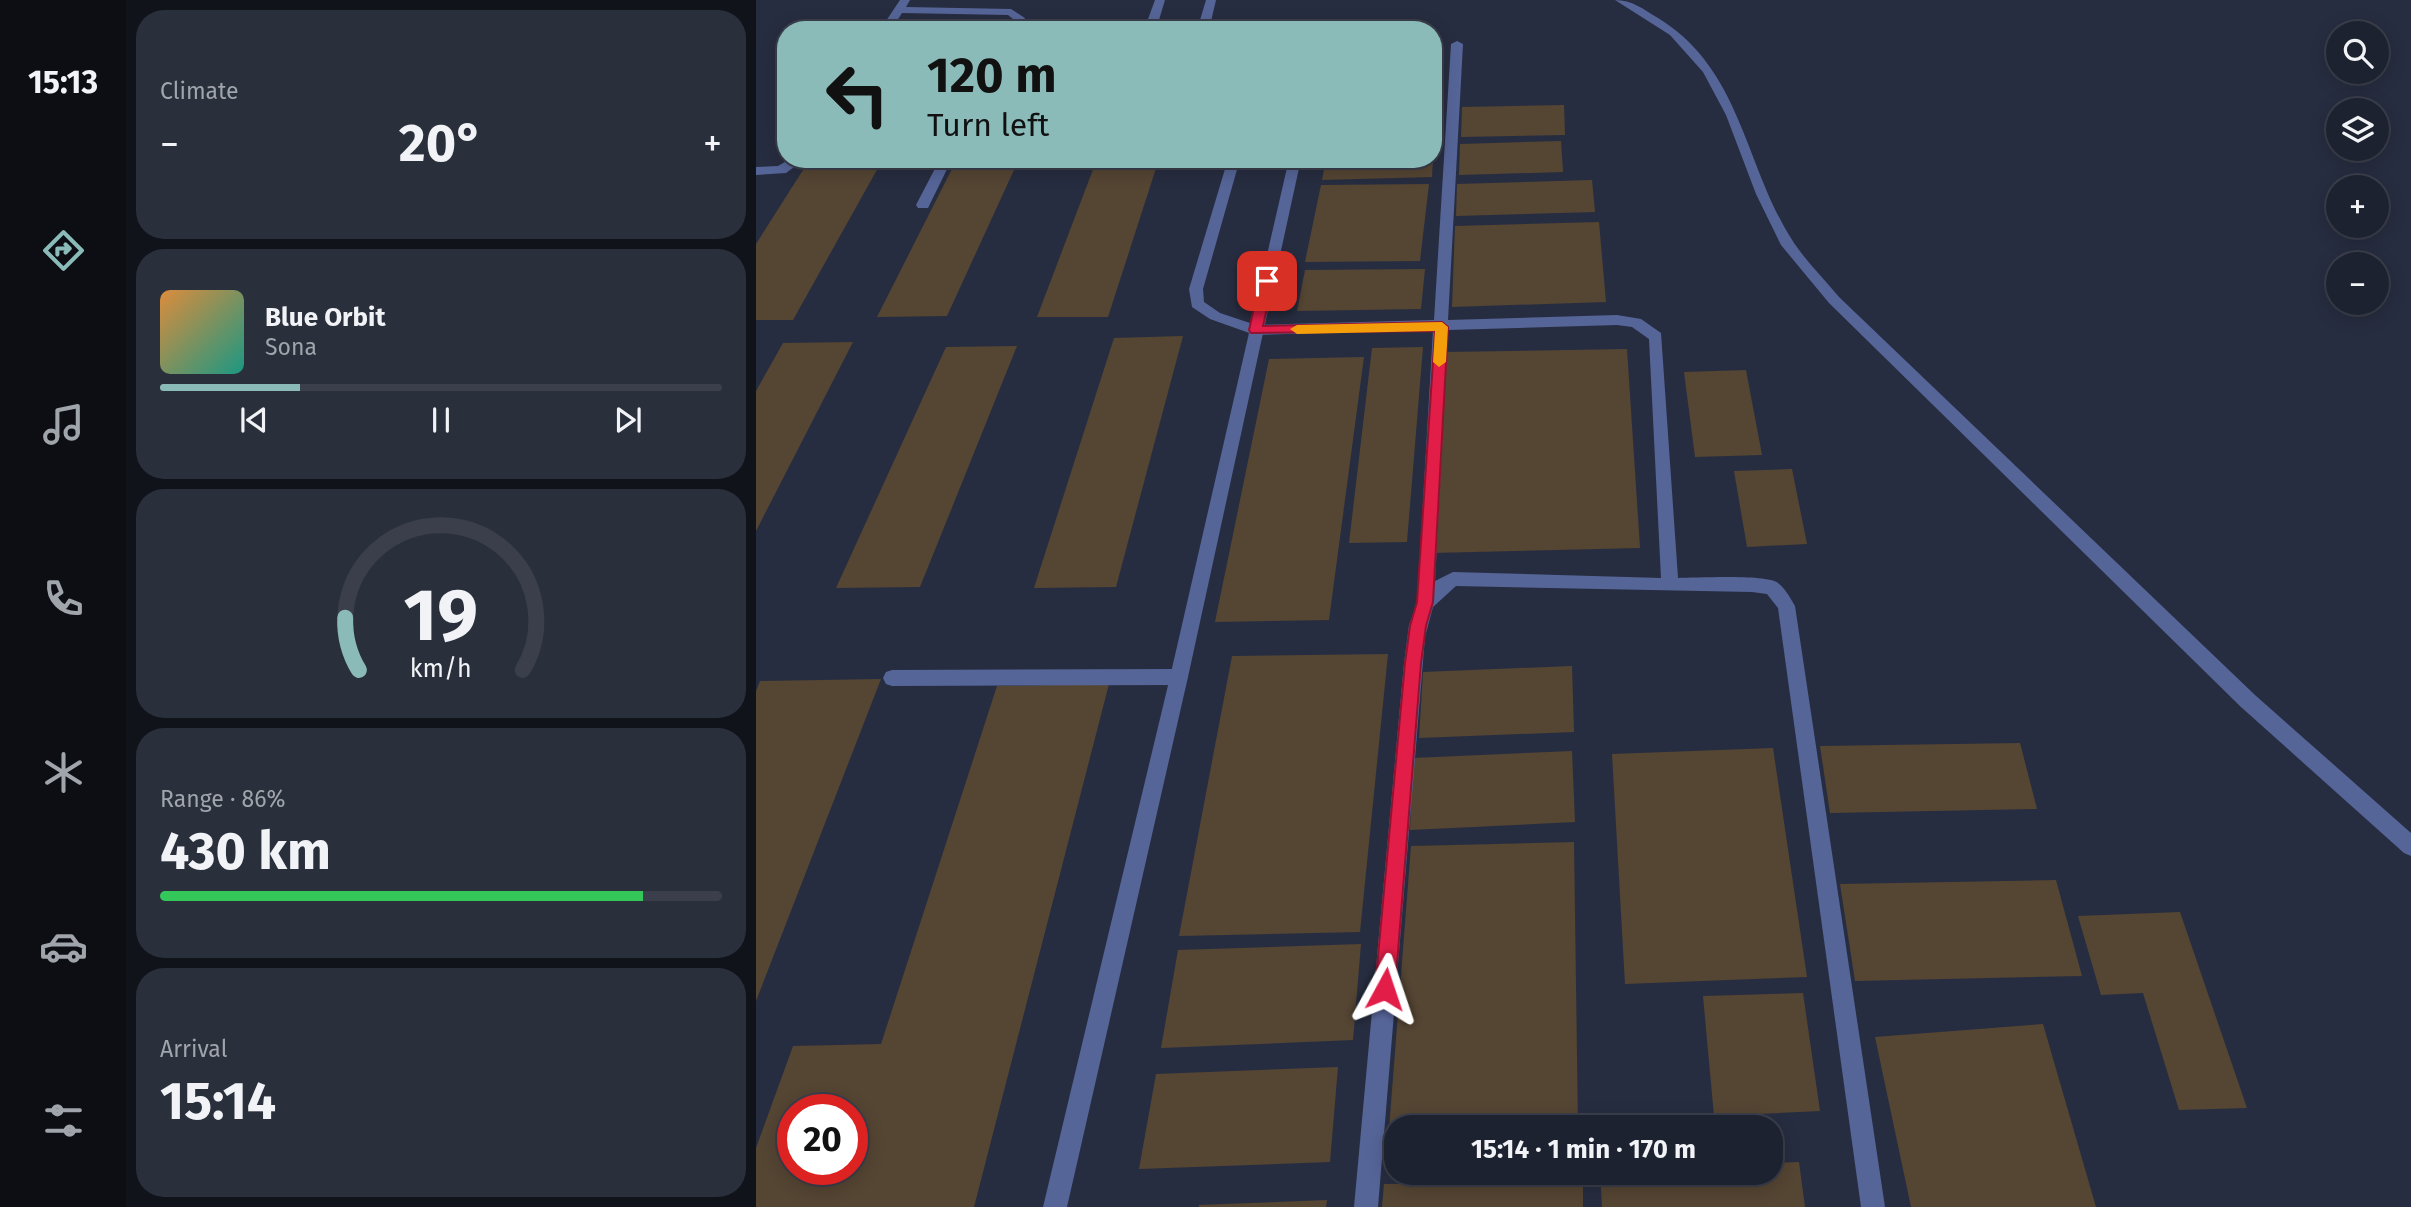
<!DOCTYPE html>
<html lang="en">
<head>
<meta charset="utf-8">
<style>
  :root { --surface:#1d2230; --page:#2a2f3c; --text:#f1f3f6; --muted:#a0a4ab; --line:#3b3f4c; --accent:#8bbbb9 }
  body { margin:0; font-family:"Fira Sans",sans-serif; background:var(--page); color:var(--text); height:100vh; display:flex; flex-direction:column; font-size:26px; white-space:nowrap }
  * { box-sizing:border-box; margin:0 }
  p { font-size:23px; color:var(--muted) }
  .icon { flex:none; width:38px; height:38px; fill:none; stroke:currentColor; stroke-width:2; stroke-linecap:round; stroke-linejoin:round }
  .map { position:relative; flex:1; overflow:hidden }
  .panel { display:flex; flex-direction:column; gap:10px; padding:10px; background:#10131a; width:630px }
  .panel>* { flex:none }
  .top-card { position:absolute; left:21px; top:21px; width:665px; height:147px; border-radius:28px; box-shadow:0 4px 18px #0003,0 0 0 2px var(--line); background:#8bbbb9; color:#111; overflow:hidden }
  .fabs { position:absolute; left:1570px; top:21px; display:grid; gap:14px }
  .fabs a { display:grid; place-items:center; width:63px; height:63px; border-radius:50%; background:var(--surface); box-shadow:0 4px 18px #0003,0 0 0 2px var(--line); font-size:35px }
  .speed { position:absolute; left:21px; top:1094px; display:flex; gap:14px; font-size:35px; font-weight:700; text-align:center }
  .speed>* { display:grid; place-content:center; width:91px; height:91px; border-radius:50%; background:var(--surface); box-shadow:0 4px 18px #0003,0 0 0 2px var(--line); line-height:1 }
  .speed .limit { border:10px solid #d22; background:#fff; color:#111 }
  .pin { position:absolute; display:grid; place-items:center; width:60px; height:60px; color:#fff; margin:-30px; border-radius:14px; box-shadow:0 4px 10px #0006 }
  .me { position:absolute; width:77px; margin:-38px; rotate:5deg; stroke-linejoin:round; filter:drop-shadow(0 0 5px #0008) }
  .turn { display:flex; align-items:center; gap:24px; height:147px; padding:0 35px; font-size:32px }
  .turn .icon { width:91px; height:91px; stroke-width:2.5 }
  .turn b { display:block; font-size:49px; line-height:60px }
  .big { font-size:52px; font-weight:700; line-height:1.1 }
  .panel .tile { flex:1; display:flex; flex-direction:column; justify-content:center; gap:10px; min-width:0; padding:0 24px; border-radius:28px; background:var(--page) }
  .panel .dial { align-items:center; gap:0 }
  .dial svg { height:182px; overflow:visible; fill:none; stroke:var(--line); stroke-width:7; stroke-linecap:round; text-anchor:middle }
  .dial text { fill:var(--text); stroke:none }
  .song { display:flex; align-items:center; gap:21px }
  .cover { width:84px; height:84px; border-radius:10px; background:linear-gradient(135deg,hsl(30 70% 55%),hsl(170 70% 35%)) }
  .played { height:7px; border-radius:4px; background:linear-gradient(90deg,var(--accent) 25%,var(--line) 25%) }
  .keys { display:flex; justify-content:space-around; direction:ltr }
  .heat { display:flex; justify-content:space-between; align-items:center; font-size:38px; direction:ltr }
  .charge { height:10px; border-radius:5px; background:linear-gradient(90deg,#34c759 86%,var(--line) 0) }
  .trip { position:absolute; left:628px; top:1115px; width:399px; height:70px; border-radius:28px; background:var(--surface); box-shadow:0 4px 18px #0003,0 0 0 2px var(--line); font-weight:700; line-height:70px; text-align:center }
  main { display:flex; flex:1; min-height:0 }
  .tab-bar { display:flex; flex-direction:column; width:126px; justify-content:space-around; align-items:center; background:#0c0e13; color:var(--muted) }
  .tab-bar .icon { width:49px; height:49px }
  .tab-bar .current { color:var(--accent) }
  .tab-bar b { font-size:32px; color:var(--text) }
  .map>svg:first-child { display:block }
  .building { fill:#554533; fill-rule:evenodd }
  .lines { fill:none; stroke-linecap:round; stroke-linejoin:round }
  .lane { fill:#566598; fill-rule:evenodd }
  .street { fill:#566598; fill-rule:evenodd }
  .route { fill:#e11d48; stroke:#92132f; stroke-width:2 }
  .slow { fill:#f59e0b }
</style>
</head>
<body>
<main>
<nav class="tab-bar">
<b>15:13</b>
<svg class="icon current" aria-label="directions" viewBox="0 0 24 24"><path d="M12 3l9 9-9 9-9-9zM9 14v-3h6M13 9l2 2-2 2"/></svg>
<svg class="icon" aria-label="music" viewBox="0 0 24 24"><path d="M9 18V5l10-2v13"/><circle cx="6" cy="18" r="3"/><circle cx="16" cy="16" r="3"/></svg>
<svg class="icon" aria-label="phone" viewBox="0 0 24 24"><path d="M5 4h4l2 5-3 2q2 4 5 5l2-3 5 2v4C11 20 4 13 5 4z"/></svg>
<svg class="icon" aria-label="climate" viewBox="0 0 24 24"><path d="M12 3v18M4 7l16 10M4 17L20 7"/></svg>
<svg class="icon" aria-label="car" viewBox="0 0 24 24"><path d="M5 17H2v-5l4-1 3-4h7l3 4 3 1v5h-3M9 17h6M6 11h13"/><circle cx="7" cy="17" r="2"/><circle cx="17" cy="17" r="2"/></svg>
<svg class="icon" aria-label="filters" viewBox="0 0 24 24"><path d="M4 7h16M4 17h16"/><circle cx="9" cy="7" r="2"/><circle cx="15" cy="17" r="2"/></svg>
</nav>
<section class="panel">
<div class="tile"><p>Climate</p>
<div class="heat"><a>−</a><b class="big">20°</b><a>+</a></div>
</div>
<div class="tile">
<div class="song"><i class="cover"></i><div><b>Blue Orbit</b><p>Sona</p></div></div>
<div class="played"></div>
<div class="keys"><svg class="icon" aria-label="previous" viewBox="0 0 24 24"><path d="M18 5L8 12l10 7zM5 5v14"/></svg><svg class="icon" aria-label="pause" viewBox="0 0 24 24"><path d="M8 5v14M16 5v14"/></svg><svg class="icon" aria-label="next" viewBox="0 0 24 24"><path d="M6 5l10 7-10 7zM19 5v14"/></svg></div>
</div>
<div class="tile dial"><svg viewBox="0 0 100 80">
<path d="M14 69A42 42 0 1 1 86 69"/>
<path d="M14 69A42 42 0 0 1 8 46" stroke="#8bbbb9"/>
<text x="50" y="56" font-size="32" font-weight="700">19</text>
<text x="50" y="72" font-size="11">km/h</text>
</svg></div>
<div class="tile"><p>Range · 86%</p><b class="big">430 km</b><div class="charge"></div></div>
<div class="tile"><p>Arrival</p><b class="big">15:14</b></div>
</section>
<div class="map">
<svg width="1655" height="1207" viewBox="0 0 1655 1207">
  <rect width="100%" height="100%" fill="#272d40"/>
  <!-- building -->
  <g class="building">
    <path d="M 683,41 L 682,68 L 677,68 L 677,42 Z"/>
    <path d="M 677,74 L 683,74 L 681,102 L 677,102 Z"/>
    <path d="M 808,105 L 809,135 L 705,137 L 706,107 Z"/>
    <path d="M 805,141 L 807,172 L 703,175 L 704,144 Z"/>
    <path d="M 54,159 L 127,159 L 37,320 L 0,320 L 0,244 Z"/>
    <path d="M 201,159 L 263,159 L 191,316 L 121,317 Z"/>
    <path d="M 341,159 L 403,159 L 352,317 L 281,317 Z"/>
    <path d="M 570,159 L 677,159 L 676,177 L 566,180 Z"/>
    <path d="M 836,180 L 839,212 L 700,216 L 701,184 Z"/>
    <path d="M 673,184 L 664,261 L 549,262 L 565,185 Z"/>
    <path d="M 843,222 L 850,302 L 696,307 L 699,226 Z"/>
    <path d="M 669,269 L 665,309 L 541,311 L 549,270 Z"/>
    <path d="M 427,336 L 360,587 L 278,588 L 358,338 Z"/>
    <path d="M 97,342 L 0,531 L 0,391 L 27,343 Z"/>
    <path d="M 261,346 L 164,587 L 80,588 L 190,347 Z"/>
    <path d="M 667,347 L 651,542 L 593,543 L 616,348 Z"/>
    <path d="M 871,349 L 884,548 L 675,553 L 689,352 Z"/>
    <path d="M 608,357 L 573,620 L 459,622 L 513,359 Z"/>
    <path d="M 990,370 L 1006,455 L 939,457 L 928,372 Z"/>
    <path d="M 1036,469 L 1051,544 L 991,547 L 978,471 Z"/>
    <path d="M 632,654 L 604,932 L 423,936 L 476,656 Z"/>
    <path d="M 816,666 L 818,732 L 663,738 L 667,672 Z"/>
    <path d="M 125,679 L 0,1001 L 0,691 L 4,681 Z"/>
    <path d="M 353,684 L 218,1207 L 0,1207 L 0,1148 L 37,1046 L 125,1044 L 241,686 ZM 37,1110 L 96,1110 L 96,1169 L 37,1169 Z"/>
    <path d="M 1264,743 L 1281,809 L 1074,813 L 1064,746 Z"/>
    <path d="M 1017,748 L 1051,977 L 869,984 L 856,754 Z"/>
    <path d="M 816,751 L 819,822 L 654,830 L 657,758 Z"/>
    <path d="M 818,842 L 822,1127 L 640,1127 L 640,1168 L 630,1168 L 655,846 Z"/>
    <path d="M 1300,880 L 1326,976 L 1099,981 L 1084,884 Z"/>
    <path d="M 1424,912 L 1491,1108 L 1423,1110 L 1387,993 L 1345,995 L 1322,916 Z"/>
    <path d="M 605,944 L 597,1040 L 405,1048 L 422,950 Z"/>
    <path d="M 1047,993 L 1064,1111 L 958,1116 L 947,996 Z"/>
    <path d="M 1287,1024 L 1340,1207 L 1155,1207 L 1119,1037 Z"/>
    <path d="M 582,1067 L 574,1162 L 383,1169 L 400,1074 Z"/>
    <path d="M 1043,1162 L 1049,1207 L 846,1207 L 844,1172 L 1015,1172 L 1015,1163 Z"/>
    <path d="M 827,1182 L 827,1207 L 626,1207 L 628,1184 Z"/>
    <path d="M 571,1200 L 570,1207 L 443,1207 L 443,1205 Z"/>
  </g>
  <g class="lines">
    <!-- lane -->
    <g class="lane">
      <path d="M 144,0 L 154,0 L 150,7 L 255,9 L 269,18 L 264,30 L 252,30 L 257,19 L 252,15 L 146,13 L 135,30 L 124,30 Z"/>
      <path d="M 399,0 L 409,0 L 400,30 L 388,30 Z"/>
      <path d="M 450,0 L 460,0 L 453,30 L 441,30 Z"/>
      <path d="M 701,41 L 707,44 L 692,320 L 861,315 L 885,319 L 905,333 L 922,578 C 941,578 1010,574 1022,583 C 1029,588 1035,599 1039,606 L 1129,1207 L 1105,1207 L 1022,608 L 1011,594 L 996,592 L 700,586 L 677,607 L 669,637 L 622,1207 L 598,1207 L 648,663 L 653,625 L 661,604 L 677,330 L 499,335 L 454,319 L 436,307 L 433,289 L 472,159 L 484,159 L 447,289 L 448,302 L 464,313 L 500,325 L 678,320 L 695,44 ZM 861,325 L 876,327 L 893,339 L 905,578 L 697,572 L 679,581 L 692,330 Z"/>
      <path d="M 34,159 L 49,159 L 30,173 L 0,175 L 0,167 L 22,166 Z"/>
      <path d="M 184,159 L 196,159 L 172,208 L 162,208 L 160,205 Z"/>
      <path d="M 423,669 L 429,671 L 432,677 L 429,683 L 423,685 L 136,686 L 130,684 L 127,678 L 130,672 L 136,670 Z"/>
    </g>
    <!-- street -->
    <g class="street">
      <path d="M 859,0 C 876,0 887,9 902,18 C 987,70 988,167 1038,243 C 1051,262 1068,279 1083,297 L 1499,695 L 1655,833 L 1655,856 L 1648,853 L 1485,707 L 1073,303 L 1025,245 L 1000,194 L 970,115 L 947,72 L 914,35 Z"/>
      <path d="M 533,159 L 545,159 L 432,677 L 311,1207 L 287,1207 L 414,677 Z"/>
    </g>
  </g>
  <!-- route -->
  <path class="route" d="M 511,277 L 517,281 L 507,326 L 686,322 L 692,327 L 677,602 L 670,626 L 665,663 L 639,989 L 636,996 L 629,999 L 622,996 L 619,989 L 649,663 L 654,626 L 661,602 L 679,331 L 495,333 L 493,330 L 504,281 Z"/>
  <!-- slow -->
  <path class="slow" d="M 686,322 L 692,327 L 690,362 L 683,367 L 677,362 L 679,331 L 541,334 L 534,329 L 541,325 Z"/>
</svg>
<div class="fabs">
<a><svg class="icon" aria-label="search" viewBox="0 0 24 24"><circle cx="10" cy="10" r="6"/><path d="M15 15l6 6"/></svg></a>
<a><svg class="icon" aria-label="layers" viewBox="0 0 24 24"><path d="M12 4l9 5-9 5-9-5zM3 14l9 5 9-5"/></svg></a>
<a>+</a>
<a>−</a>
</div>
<div class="speed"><div class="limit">20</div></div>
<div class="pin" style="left:511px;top:281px;background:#d93025"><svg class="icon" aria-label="arrive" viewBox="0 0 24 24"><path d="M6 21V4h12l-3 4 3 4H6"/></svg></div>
<svg class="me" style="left:629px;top:989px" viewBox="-20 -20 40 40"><path d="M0-17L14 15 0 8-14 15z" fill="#e11d48" stroke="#fff" stroke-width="4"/></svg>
<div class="trip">15:14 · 1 min · 170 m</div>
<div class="top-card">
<div class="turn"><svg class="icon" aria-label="left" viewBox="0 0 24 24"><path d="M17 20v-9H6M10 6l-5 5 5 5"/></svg><div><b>120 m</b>Turn left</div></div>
</div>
</div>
</main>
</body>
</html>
